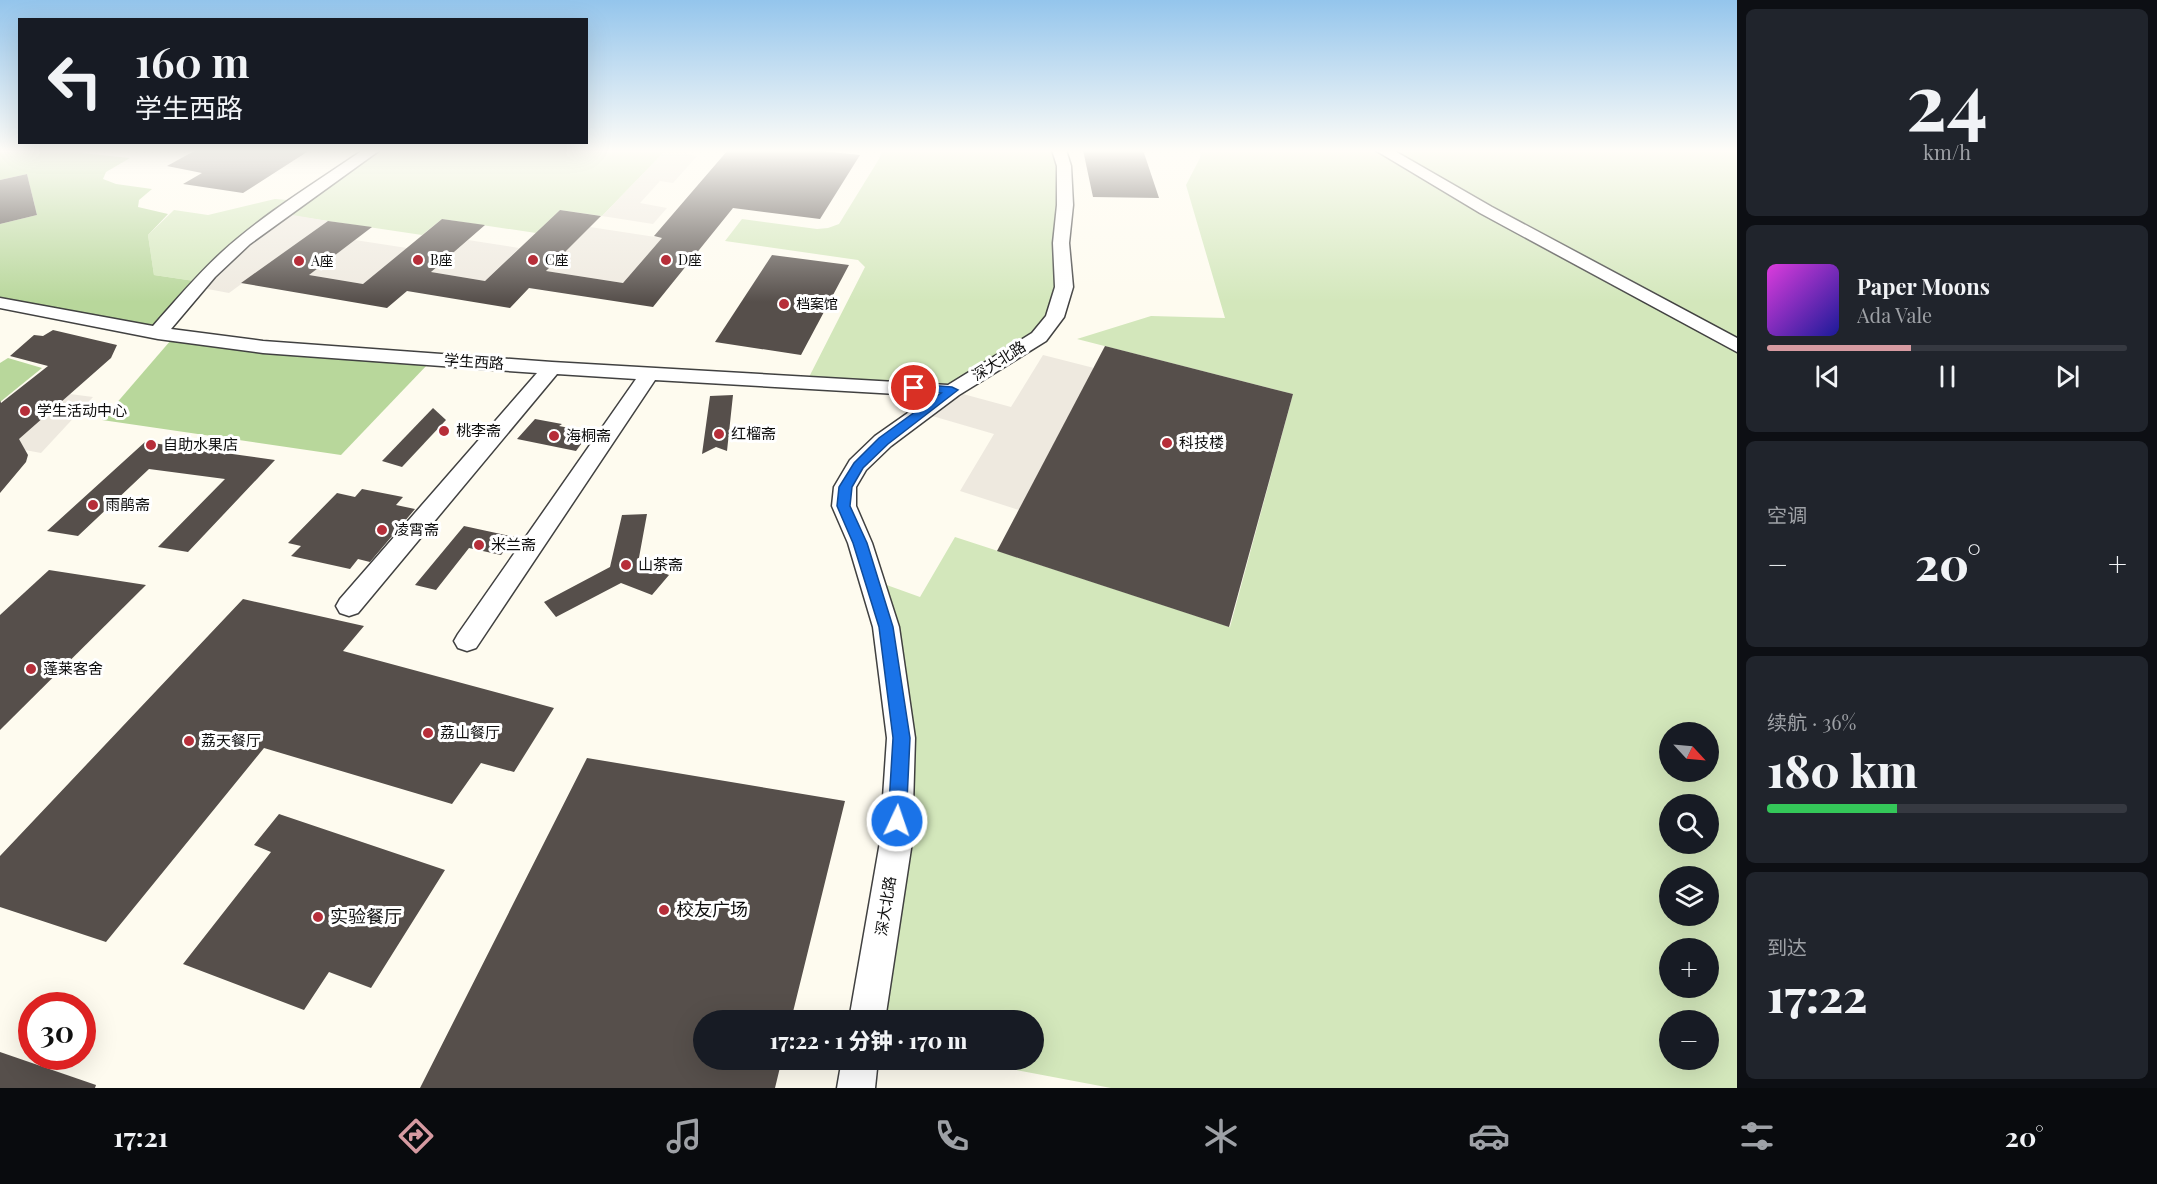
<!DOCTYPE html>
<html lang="zh">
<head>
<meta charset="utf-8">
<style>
  :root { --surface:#171b24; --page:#20242c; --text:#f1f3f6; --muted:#9ea1a6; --line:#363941; --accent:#d69aa1 }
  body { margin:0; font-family:"Playfair Display","Noto Sans SC",serif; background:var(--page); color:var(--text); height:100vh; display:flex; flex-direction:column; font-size:22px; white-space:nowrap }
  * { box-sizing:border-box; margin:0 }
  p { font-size:20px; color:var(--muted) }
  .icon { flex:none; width:33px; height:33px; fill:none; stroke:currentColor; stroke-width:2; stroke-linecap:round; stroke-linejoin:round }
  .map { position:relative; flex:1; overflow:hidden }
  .details { display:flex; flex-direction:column; gap:9px; padding:9px; background:#0d0f14; width:420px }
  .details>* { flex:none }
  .guide { position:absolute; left:18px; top:18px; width:570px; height:126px; border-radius:0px; box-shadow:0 6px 24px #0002; background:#171b24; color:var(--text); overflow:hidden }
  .needle { width:39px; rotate:116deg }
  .controls { position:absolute; left:1659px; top:722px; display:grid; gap:12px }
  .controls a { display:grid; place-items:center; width:60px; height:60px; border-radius:50%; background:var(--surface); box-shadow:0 6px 24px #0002; font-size:30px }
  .speed { position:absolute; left:18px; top:992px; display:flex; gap:12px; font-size:30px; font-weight:700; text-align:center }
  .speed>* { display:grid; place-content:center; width:78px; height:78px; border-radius:50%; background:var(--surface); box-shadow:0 6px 24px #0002; line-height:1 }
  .speed .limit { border:9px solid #d22; background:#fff; color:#111 }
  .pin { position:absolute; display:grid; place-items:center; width:51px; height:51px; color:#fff; margin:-26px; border:3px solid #fff; border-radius:50%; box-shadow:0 2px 6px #0007 }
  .me { position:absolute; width:66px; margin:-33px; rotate:3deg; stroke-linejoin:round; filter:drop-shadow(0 0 4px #0008) }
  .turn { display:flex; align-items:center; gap:21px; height:126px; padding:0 18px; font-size:27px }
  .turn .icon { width:78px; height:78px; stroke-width:2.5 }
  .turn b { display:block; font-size:42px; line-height:51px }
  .big { font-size:45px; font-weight:800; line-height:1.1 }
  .details .tile { flex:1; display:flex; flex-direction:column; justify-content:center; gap:9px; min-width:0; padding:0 21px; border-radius:9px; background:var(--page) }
  .details .dial { align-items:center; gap:0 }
  .dial b { font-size:78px; line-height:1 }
  .song { display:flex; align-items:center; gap:18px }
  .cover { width:72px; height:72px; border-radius:9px; background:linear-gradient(135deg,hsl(300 70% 55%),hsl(240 70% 35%)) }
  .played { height:6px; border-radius:3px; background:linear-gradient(90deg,var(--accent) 40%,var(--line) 40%) }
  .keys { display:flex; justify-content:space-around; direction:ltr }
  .heat { display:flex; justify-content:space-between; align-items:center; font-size:33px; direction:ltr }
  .charge { height:9px; border-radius:4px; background:linear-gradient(90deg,#34c759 36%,var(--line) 0) }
  .trip { position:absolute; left:693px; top:1010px; width:351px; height:60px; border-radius:30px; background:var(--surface); box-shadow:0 6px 24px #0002; font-weight:800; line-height:60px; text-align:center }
  .dock { display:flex; height:96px; justify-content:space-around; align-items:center; background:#090b0e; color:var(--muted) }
  .dock .icon { width:42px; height:42px }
  .dock .active { color:var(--accent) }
  .dock b { font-size:27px; color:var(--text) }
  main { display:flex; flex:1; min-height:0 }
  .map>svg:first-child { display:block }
  .green { fill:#d3e7bb; fill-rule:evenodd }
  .forest { fill:#b8d79b }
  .plaza { fill:#eee9df }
  .building { fill:#564f4b }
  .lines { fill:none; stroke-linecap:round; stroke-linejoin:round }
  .street-casing { stroke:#414141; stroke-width:3 }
  .street { fill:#fff; fill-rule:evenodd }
  .route { fill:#1a73e8; stroke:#114b97; stroke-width:1.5 }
  .poi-dot { fill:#b62e39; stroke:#fff; stroke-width:2 }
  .labels { text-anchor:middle; stroke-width:6; stroke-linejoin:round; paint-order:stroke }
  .far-poi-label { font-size:14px; fill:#0e0e0e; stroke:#fff; text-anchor:start }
  .street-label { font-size:15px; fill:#0e0e0e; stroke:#fff }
  .poi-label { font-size:15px; fill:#0e0e0e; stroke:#fff; text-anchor:start }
  .near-poi-label { font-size:18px; fill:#0e0e0e; stroke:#fff; text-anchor:start }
</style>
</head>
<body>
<main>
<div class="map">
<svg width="1737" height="1088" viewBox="0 0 1737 1088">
  <rect width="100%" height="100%" fill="#fefbef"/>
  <!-- green -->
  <g class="green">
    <path d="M 373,150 L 666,150 L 602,216 L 560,210 L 536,233 L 442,219 L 422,235 L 281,214 L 201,282 L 154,275 L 148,235 L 174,210 L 208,215 L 275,199 L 300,201 Z"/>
    <path d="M 878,150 L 1059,150 L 1055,317 L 952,391 L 807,381 L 865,267 L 858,260 L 725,241 L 742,219 L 817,229 L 828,228 L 839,224 L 879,159 L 881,153 Z"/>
    <path d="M 1201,150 L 1737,150 L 1737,1088 L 1111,1088 L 958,1059 L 1034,1059 L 1034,1020 L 867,1020 L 901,738 L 870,579 L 920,597 L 955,537 L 1230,627 L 1293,394 L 1077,339 L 1151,316 L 1225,318 L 1186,185 L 1200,158 ZM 1670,732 L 1708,732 L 1708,771 L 1670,771 ZM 1670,804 L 1708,804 L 1708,843 L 1670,843 ZM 1670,876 L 1708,876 L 1708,915 L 1670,915 ZM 1670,948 L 1708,948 L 1708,987 L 1670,987 ZM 1670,1020 L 1708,1020 L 1708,1059 L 1670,1059 Z"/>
  </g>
  <!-- forest -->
  <g class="forest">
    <path d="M 0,150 L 90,150 L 82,153 L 130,158 L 106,172 L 103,179 L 116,184 L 152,189 L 139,200 L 138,207 L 168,214 L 148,235 L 154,275 L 201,282 L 158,333 L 0,303 L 0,224 L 37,215 L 27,174 L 0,180 Z"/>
    <path d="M 171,340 L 428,364 L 341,455 L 102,420 Z"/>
    <path d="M 8,358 L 42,368 L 0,402 L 0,363 Z"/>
  </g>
  <!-- plaza -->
  <g class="plaza">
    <path d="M 666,150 L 689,150 L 686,154 L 697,156 L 673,183 L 660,181 L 640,203 L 667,208 L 653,224 L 602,216 Z"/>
    <path d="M 281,213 L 328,221 L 229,293 L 197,287 Z"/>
    <path d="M 590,227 L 662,238 L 623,283 L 546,271 Z"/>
    <path d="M 355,240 L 407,248 L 363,284 L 309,275 Z"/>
    <path d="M 468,240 L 519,248 L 485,281 L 431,272 Z"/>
    <path d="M 1043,355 L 1094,368 L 1019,510 L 960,491 L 994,434 L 922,413 L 952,391 L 1011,407 Z"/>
    <path d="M 70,394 L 93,397 L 41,453 L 25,450 L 13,444 Z"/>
  </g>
  <!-- building -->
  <g class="building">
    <path d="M 196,150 L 310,150 L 243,193 L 183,184 L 202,173 L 167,166 Z"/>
    <path d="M 728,150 L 813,150 L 860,155 L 820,219 L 733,208 L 653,307 L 529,288 L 510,308 L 407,291 L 387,308 L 241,283 L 328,221 L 372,227 L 309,275 L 363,284 L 442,219 L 485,225 L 431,272 L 485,281 L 560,210 L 601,216 L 546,271 L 623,283 L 662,238 L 654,236 Z"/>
    <path d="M 1083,150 L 1143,150 L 1159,198 L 1093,197 Z"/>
    <path d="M 27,174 L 37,215 L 0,224 L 0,180 Z"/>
    <path d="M 772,255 L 849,265 L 801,355 L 715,342 Z"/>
    <path d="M 53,330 L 117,345 L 111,358 L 19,439 L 28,455 L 26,462 L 0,493 L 0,400 L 1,403 L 48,366 L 10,356 L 34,335 L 43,336 Z"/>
    <path d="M 1105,346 L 1293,394 L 1229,627 L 997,551 Z"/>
    <path d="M 733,395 L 727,451 L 716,447 L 702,454 L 710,396 Z"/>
    <path d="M 433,408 L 446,420 L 402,467 L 382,461 Z"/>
    <path d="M 535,419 L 562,424 L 559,426 L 590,432 L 576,451 L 517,439 Z"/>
    <path d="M 145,442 L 275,460 L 188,552 L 158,547 L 225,479 L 149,469 L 78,536 L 47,531 Z"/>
    <path d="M 362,489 L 403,497 L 396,505 L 415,509 L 370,562 L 358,559 L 350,569 L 291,556 L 301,546 L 288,543 L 337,493 L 355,497 Z"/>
    <path d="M 647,514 L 638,563 L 669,575 L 652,595 L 621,583 L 556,617 L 544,602 L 610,567 L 622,515 Z"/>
    <path d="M 464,526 L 515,537 L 501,555 L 469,548 L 436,590 L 415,585 Z"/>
    <path d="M 49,570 L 146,585 L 0,730 L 0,615 Z"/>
    <path d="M 243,599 L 364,626 L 343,651 L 554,708 L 514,772 L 481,763 L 452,804 L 264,748 L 106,942 L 0,907 L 0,856 Z"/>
    <path d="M 587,758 L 845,801 L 791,1020 L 704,1020 L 704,1059 L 782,1059 L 775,1088 L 420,1088 Z"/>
    <path d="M 279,814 L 445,870 L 371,988 L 329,972 L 304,1010 L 183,964 L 271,852 L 254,845 Z"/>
    <path d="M 0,1052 L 96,1085 L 95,1088 L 0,1088 Z"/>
  </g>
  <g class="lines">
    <!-- street casing -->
    <g class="street-casing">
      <g id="street">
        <path d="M 363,150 L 380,150 L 250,244 L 215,277 L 171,329 L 263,341 L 552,362 L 948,385 L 1032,333 L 1046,316 L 1055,287 L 1053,243 L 1057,205 L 1057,166 L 1052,150 L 1066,150 L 1071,166 L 1073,205 L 1069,243 L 1073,287 L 1064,317 L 1046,341 L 959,395 L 891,446 L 866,470 L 856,487 L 856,506 L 872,543 L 899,627 L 915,738 L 912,842 L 885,1020 L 849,1020 L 880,842 L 887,738 L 873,627 L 848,543 L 832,506 L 834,487 L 850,460 L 875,436 L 932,396 L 655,380 L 476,648 L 467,651 L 458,648 L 454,641 L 458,634 L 636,379 L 557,374 L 358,613 L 349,616 L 340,613 L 336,606 L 340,599 L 537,373 L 263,353 L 158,339 L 0,308 L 0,298 L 153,326 C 175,301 197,275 222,252 C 265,213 315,183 363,150 Z"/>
        <path d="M 1375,150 L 1393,150 L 1492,207 L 1737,338 L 1737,352 L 1480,213 Z"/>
        <path d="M 842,1059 L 878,1059 L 875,1088 L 837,1088 Z"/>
      </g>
    </g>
    <!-- street -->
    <use href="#street" class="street"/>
  </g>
  <!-- sky -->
  <linearGradient id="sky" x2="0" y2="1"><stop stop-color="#94c5ec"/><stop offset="0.5" stop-color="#fffdf8"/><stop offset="1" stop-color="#fffdf8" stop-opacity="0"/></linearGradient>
  <rect width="1737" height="302" fill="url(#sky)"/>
  <!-- route -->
  <path class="route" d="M 914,384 L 952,387 L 958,390 L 888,444 L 863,468 L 852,487 L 850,506 L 867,543 L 893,627 L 910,738 L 906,821 L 903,827 L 897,829 L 891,827 L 888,821 L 893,738 L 879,627 L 853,543 L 837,506 L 839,487 L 854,463 L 879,438 L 941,393 L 910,390 L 910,385 Z"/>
  <!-- markers -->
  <g class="poi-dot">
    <circle cx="418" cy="260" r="6"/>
    <circle cx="533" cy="260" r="6"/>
    <circle cx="666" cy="260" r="6"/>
    <circle cx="299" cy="261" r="6"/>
    <circle cx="784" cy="304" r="6"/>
    <circle cx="25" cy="411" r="6"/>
    <circle cx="444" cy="431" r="6"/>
    <circle cx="719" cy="434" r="6"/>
    <circle cx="554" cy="436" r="6"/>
    <circle cx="1167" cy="443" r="6"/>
    <circle cx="151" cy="445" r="6"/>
    <circle cx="93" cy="505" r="6"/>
    <circle cx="382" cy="530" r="6"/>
    <circle cx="479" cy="545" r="6"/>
    <circle cx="626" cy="565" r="6"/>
    <circle cx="31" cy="669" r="6"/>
    <circle cx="428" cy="733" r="6"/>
    <circle cx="189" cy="741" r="6"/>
    <circle cx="664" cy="910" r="6"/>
    <circle cx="318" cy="917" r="6"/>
  </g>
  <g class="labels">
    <!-- far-poi labels -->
    <g class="far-poi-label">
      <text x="430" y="265">B座</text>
      <text x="545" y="265">C座</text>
      <text x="678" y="265">D座</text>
      <text x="311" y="266">A座</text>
      <text x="796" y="309">档案馆</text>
    </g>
    <!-- street labels -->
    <g class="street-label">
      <text transform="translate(999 361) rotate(-32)" y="5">深大北路</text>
      <text transform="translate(474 362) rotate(4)" y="5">学生西路</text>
      <text transform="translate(886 906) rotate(-81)" y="5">深大北路</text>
    </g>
    <!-- poi labels -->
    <g class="poi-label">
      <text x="37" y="416">学生活动中心</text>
      <text x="456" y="436">桃李斋</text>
      <text x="731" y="439">红榴斋</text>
      <text x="566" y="441">海桐斋</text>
      <text x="1179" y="448">科技楼</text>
      <text x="163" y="450">自助水果店</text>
      <text x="105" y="510">雨鹃斋</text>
      <text x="394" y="535">凌霄斋</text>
      <text x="491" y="550">米兰斋</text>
      <text x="638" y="570">山茶斋</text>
      <text x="43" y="674">蓬莱客舍</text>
      <text x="440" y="738">荔山餐厅</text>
      <text x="201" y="746">荔天餐厅</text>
    </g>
    <!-- near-poi labels -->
    <g class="near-poi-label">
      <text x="676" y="916">校友广场</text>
      <text x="330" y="923">实验餐厅</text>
    </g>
  </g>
</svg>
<div class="controls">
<a><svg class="needle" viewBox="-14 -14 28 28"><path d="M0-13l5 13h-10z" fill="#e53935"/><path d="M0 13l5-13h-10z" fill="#9ea1a6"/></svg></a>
<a><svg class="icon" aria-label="search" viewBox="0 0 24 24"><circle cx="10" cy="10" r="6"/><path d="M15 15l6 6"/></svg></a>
<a><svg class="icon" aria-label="layers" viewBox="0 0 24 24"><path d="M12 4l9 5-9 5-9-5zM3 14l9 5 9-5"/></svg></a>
<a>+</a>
<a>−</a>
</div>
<div class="speed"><div class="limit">30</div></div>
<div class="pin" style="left:914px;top:388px;background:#d93025"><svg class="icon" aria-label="arrive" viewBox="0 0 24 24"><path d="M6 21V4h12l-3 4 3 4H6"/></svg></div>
<svg class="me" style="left:897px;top:821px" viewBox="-20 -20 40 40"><circle r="17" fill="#1a73e8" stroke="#fff" stroke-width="3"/><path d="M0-11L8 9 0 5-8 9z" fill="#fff"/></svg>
<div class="trip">17:22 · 1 分钟 · 170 m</div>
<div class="guide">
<div class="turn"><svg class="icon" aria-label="left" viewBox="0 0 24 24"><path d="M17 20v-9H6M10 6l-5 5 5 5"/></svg><div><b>160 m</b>学生西路</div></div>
</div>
</div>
<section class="details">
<div class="tile dial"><b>24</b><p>km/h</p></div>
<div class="tile">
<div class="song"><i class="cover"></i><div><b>Paper Moons</b><p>Ada Vale</p></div></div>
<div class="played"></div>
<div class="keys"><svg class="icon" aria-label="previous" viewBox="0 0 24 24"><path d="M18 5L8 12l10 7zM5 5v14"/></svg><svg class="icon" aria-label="pause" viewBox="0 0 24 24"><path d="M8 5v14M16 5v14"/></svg><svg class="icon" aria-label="next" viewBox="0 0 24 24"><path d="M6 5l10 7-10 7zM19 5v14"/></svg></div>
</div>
<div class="tile"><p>空调</p>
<div class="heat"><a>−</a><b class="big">20°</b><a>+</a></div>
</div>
<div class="tile"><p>续航 · 36%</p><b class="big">180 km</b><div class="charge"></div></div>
<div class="tile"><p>到达</p><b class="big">17:22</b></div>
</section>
</main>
<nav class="dock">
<b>17:21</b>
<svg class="icon active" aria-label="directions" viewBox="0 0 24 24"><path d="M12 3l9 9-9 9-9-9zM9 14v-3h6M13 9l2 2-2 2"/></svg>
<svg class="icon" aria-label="music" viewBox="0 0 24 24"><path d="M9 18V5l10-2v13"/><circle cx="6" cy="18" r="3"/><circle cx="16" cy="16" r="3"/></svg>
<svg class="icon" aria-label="phone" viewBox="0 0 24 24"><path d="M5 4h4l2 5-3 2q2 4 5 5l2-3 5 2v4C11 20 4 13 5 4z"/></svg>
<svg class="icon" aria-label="climate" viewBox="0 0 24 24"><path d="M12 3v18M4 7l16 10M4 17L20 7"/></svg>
<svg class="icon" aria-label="car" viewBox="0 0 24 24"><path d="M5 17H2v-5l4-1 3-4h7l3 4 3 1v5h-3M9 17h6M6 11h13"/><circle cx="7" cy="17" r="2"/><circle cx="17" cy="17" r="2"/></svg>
<svg class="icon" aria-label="filters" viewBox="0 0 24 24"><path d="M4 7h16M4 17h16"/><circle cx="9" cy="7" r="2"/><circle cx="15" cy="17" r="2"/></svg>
<b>20°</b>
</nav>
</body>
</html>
